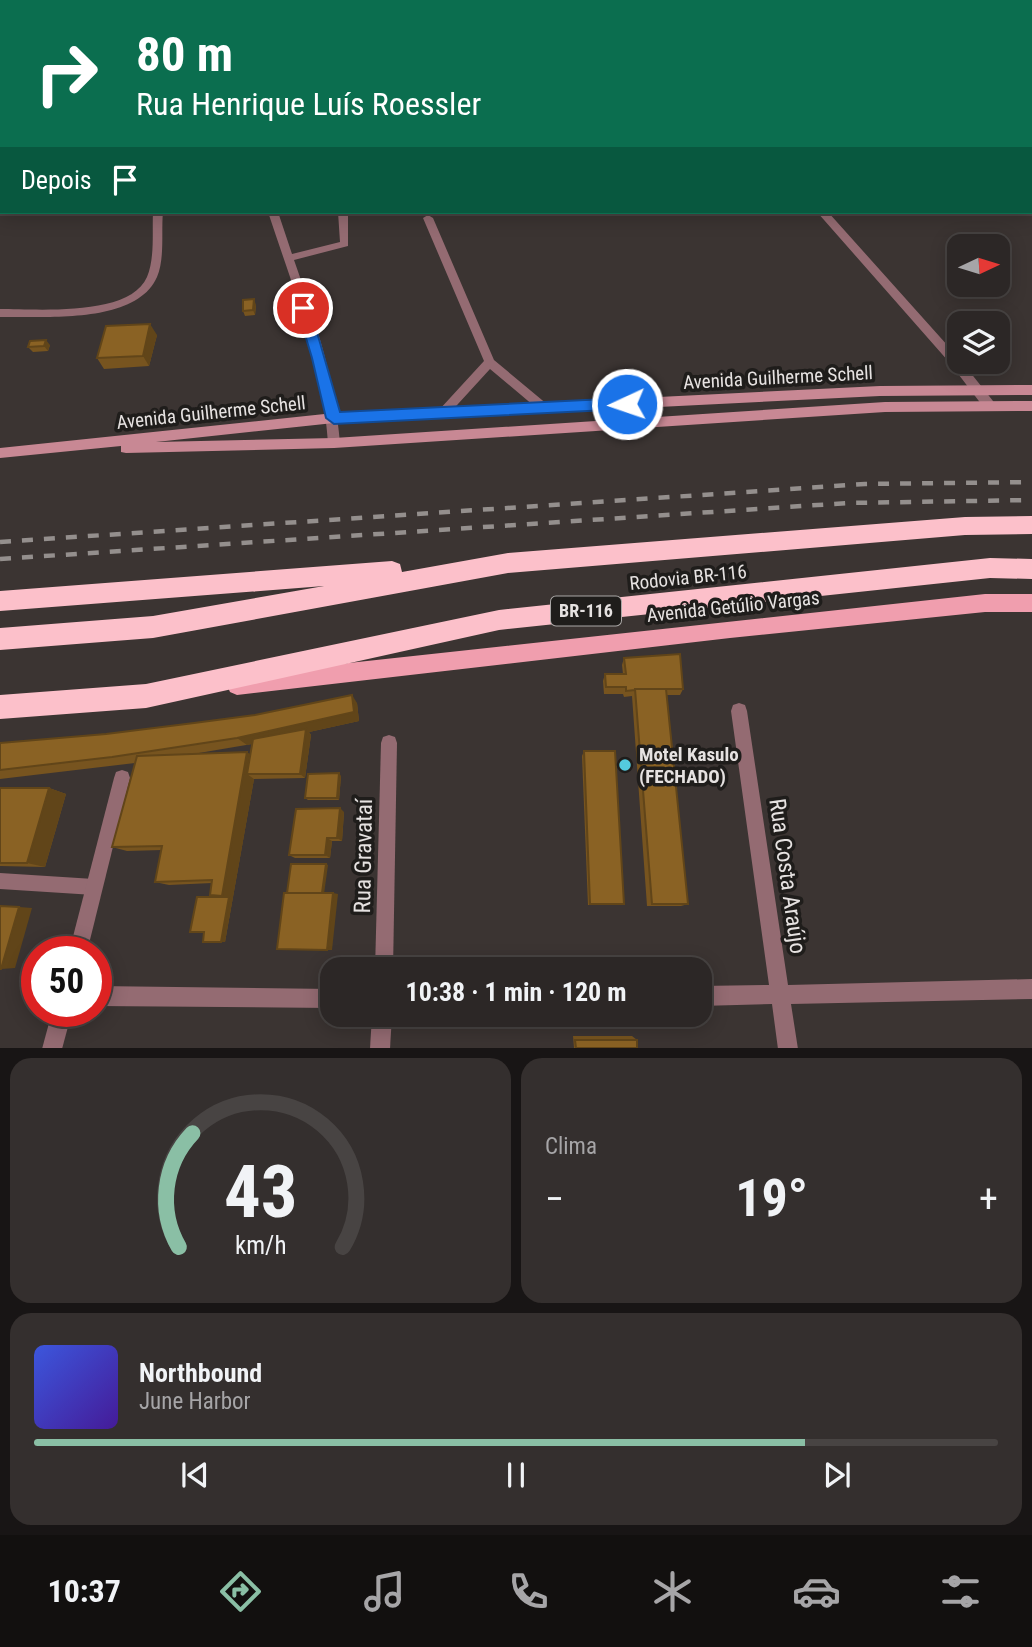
<!DOCTYPE html>
<html lang="pt">
<head>
<meta charset="utf-8">
<style>
  :root { --surface:#2c2726; --page:#342f2e; --text:#f1f3f6; --muted:#a6a5a7; --line:#484443; --accent:#8abfa5 }
  body { margin:0; font-family:"Roboto Condensed",sans-serif; background:var(--page); color:var(--text); height:100vh; display:flex; flex-direction:column; font-size:26px; white-space:nowrap }
  * { box-sizing:border-box; margin:0 }
  p { font-size:23px; color:var(--muted) }
  .icon { flex:none; width:38px; height:38px; fill:none; stroke:currentColor; stroke-width:2; stroke-linecap:round; stroke-linejoin:round }
  .map { position:relative; height:1048px; overflow:hidden }
  .drawer { display:flex; flex-direction:column; gap:10px; padding:10px; background:#181515; flex:1 }
  .drawer>* { flex:none }
  .hud { position:absolute; left:0px; top:0px; width:1032px; height:214px; box-shadow:0 4px 18px #0003,0 0 0 2px var(--line); background:#0b6e4f; color:#fff; overflow:hidden }
  .needle { width:46px; rotate:86deg }
  .controls { position:absolute; left:947px; top:234px; display:grid; gap:14px }
  .controls a { display:grid; place-items:center; width:63px; height:63px; border-radius:14px; background:var(--surface); box-shadow:0 4px 18px #0003,0 0 0 2px var(--line); font-size:35px }
  .speed { position:absolute; left:21px; top:936px; display:flex; gap:14px; font-size:35px; font-weight:700; text-align:center }
  .speed>* { display:grid; place-content:center; width:91px; height:91px; border-radius:50%; background:var(--surface); box-shadow:0 4px 18px #0003,0 0 0 2px var(--line); line-height:1 }
  .speed .limit { border:10px solid #d22; background:#fff; color:#111 }
  .pin { position:absolute; display:grid; place-items:center; width:60px; height:60px; color:#fff; margin:-30px; border:4px solid #fff; border-radius:50%; box-shadow:0 2px 7px #0007 }
  .me { position:absolute; width:77px; margin:-38px; rotate:267deg; stroke-linejoin:round; filter:drop-shadow(0 0 5px #0008) }
  .turn { display:flex; align-items:center; gap:24px; height:147px; padding:0 21px; font-size:32px }
  .turn .icon { width:91px; height:91px; stroke-width:2.5 }
  .turn b { display:block; font-size:49px; line-height:60px }
  .then { display:flex; align-items:center; height:66px; padding:0 21px; background:#0003; gap:14px; font-size:26px }
  .big { font-size:52px; font-weight:700; line-height:1.1 }
  .drawer .widget { flex:1; display:flex; flex-direction:column; justify-content:center; gap:10px; min-width:0; padding:0 24px; border-radius:21px; background:var(--page) }
  .drawer .dial { align-items:center; gap:0 }
  .dial svg { height:182px; overflow:visible; fill:none; stroke:var(--line); stroke-width:7; stroke-linecap:round; text-anchor:middle }
  .dial text { fill:var(--text); stroke:none }
  .song { display:flex; align-items:center; gap:21px }
  .cover { width:84px; height:84px; border-radius:10px; background:linear-gradient(135deg,hsl(230 70% 55%),hsl(260 70% 35%)) }
  .played { height:7px; border-radius:4px; background:linear-gradient(90deg,var(--accent) 80%,var(--line) 80%) }
  .keys { display:flex; justify-content:space-around; direction:ltr }
  .heat { display:flex; justify-content:space-between; align-items:center; font-size:38px; direction:ltr }
  .drawer .tiles { flex:1; display:grid; gap:10px; grid-template-columns:1fr 1fr }
  .widget:last-child { grid-column:span 2 }
  .trip { position:absolute; left:320px; top:957px; width:392px; height:70px; border-radius:21px; background:var(--surface); box-shadow:0 4px 18px #0003,0 0 0 2px var(--line); font-weight:700; line-height:70px; text-align:center }
  .tab-bar { display:flex; height:112px; justify-content:space-around; align-items:center; background:#12100f; color:var(--muted) }
  .tab-bar .icon { width:49px; height:49px }
  .tab-bar .selected { color:var(--accent) }
  .tab-bar b { font-size:32px; color:var(--text) }
  .map>svg:first-child { display:block }
  .lines { fill:none; stroke-linecap:round; stroke-linejoin:round }
  .lane { fill:#946b72; fill-rule:evenodd }
  .street { fill:#946b72; fill-rule:evenodd }
  .secondary { fill:#c88894; fill-rule:evenodd }
  .primary { fill:#f09eae; fill-rule:evenodd }
  .highway { fill:#fcc0ca; fill-rule:evenodd }
  .rail { stroke:#948f8d; stroke-width:4.5; stroke-dasharray:11 11; stroke-linecap:butt }
  .wall { fill:#77541f; fill-rule:evenodd }
  .shaded-wall { fill:#614519 }
  .building { fill:#8a6224; stroke:#614519; stroke-width:2 }
  .route { fill:#1a73e8; stroke:#114b97; stroke-width:2 }
  .poi-dot { fill:#54cade; stroke:#1f1d1b; stroke-width:2.5 }
  .labels { text-anchor:middle; stroke-width:7; stroke-linejoin:round; paint-order:stroke }
  .shield { fill:#1f1d1b; stroke:#aaa7a6; stroke-width:2 }
  .shield-label { font-size:18px; font-weight:bold; fill:#e6e2e1 }
  .street-label { font-size:19px; fill:#e6e2e1; stroke:#1f1d1b }
  .poi-label { font-size:19px; font-weight:bold; fill:#e6e2e1; stroke:#1f1d1b; text-anchor:start }
  .near-street-label { font-size:23px; fill:#e6e2e1; stroke:#1f1d1b }
</style>
</head>
<body>
<div class="map">
<svg width="1032" height="1049" viewBox="0 0 1032 1049">
  <rect width="100%" height="100%" fill="#3b3432"/>
  <g class="lines">
    <!-- lane -->
    <g class="lane">
      <path d="M 132,0 L 140,0 L 141,2 L 134,2 Z"/>
      <rect x="203" y="0" width="8" height="2"/>
      <path d="M 0,108 L 2,109 L 2,116 L 0,116 Z"/>
      <path d="M 2,185 L 2,193 L 0,194 L 0,186 Z"/>
      <rect x="0" y="203" width="2" height="6"/>
      <path d="M 153,212 L 163,212 C 161,232 165,258 157,277 C 136,325 43,316 0,317 L 0,309 C 37,309 130,317 147,277 C 155,258 152,232 153,212 Z"/>
      <path d="M 268,212 L 278,212 L 292,254 L 340,242 L 338,212 L 348,212 L 348,246 L 294,260 C 315,320 335,379 340,443 L 334,448 L 328,443 C 323,362 293,288 268,212 Z"/>
      <path d="M 428,215 L 433,218 L 494,360 L 548,405 L 550,408 L 548,411 L 540,411 L 490,369 L 447,416 L 439,416 L 437,413 L 439,410 L 484,361 L 423,218 Z"/>
      <path d="M 0,873 L 94,879 L 100,881 L 102,887 L 100,893 L 94,895 L 0,889 Z"/>
    </g>
    <!-- street -->
    <g class="street">
      <path d="M 628,0 L 637,0 L 638,2 L 629,2 Z"/>
      <path d="M 867,0 L 876,0 L 877,2 L 868,2 Z"/>
      <rect x="1031" y="131" width="1" height="7"/>
      <path d="M 817,212 L 828,212 L 957,356 L 959,362 L 962,362 L 993,401 L 995,405 L 993,409 L 985,409 L 949,362 Z"/>
      <path d="M 739,703 L 745,705 L 747,711 L 788,985 L 1032,979 L 1032,999 L 791,1004 L 798,1049 L 778,1049 L 772,1004 L 700,1006 L 700,986 L 769,985 L 731,711 L 733,705 Z"/>
      <path d="M 389,735 L 395,737 L 397,743 L 393,970 L 375,970 L 381,743 L 383,737 Z"/>
      <path d="M 122,770 L 128,772 L 130,778 L 87,952 L 69,952 L 114,778 L 116,772 Z"/>
      <path d="M 96,986 L 332,989 L 332,1008 L 96,1006 Z"/>
      <path d="M 52,1012 L 72,1012 L 62,1049 L 42,1049 Z"/>
      <path d="M 372,1015 L 392,1015 L 390,1049 L 370,1049 Z"/>
    </g>
    <!-- secondary -->
    <path class="secondary" d="M 1032,385 L 1032,395 L 880,396 L 334,423 L 156,442 L 334,438 L 885,402 L 1032,401 L 1032,411 L 885,412 L 334,448 L 126,453 L 121,452 L 121,446 L 0,458 L 0,448 L 334,413 L 880,386 Z"/>
    <!-- primary -->
    <path class="primary" d="M 985,594 L 1032,594 L 1032,612 L 985,612 L 730,638 L 237,695 L 230,692 L 227,685 L 230,678 L 237,675 Z"/>
    <!-- highway -->
    <g class="highway">
      <path d="M 1032,516 L 1032,534 L 965,535 L 508,573 L 153,638 L 0,650 L 0,628 L 153,616 L 324,586 L 0,611 L 0,591 L 392,561 L 400,564 L 402,572 L 508,553 L 965,517 Z"/>
      <path d="M 990,558 L 1032,559 L 1032,579 L 990,578 L 499,630 L 146,708 L 0,719 L 0,695 L 146,684 L 499,610 Z"/>
    </g>
    <!-- rail -->
    <g class="rail">
      <path d="M 0,542 L 865,484 L 1032,482"/>
      <path d="M 0,559 L 848,503 L 1032,500"/>
    </g>
  </g>
  <!-- wall -->
  <g class="wall">
    <path d="M 256,305 L 255,315 L 245,316 L 243,311 Z"/>
    <path d="M 157,335 L 149,366 L 104,369 L 97,358 Z"/>
    <path d="M 50,345 L 48,351 L 33,352 L 28,347 Z"/>
    <path d="M 624,658 L 683,689 L 680,695 L 667,695 L 688,904 L 681,906 L 647,906 L 632,696 L 624,697 L 623,694 L 604,694 L 603,681 L 605,674 L 623,674 L 622,665 Z"/>
    <path d="M 357,703 L 359,721 L 309,732 L 311,735 L 305,778 L 254,779 L 225,942 L 203,942 L 218,897 L 210,895 L 212,883 L 169,885 L 155,882 L 162,850 L 127,851 L 112,847 L 135,763 L 0,779 L 0,743 L 106,734 ZM 252,744 L 250,754 L 193,754 Z"/>
    <path d="M 584,751 L 624,904 L 622,905 L 588,905 L 582,756 Z"/>
    <path d="M 341,776 L 339,800 L 308,800 L 305,798 Z"/>
    <path d="M 0,788 L 49,788 L 66,794 L 45,867 L 0,866 Z"/>
    <path d="M 344,812 L 342,841 L 332,841 L 330,858 L 295,858 L 289,855 Z"/>
    <path d="M 573,1036 L 632,1036 L 637,1040 L 637,1048 L 574,1048 Z"/>
  </g>
  <!-- shaded-wall -->
  <g class="shaded-wall">
    <path d="M 254,299 L 256,305 L 255,315 L 253,310 Z"/>
    <path d="M 150,324 L 157,335 L 149,366 L 143,356 Z"/>
    <path d="M 46,340 L 50,345 L 48,351 L 44,346 Z"/>
    <path d="M 352,695 L 357,703 L 359,721 L 309,732 L 311,735 L 305,778 L 300,774 L 306,732 L 247,745 L 237,738 Z"/>
    <path d="M 247,752 L 257,759 L 247,774 L 254,779 L 225,942 L 221,942 L 229,897 L 222,896 Z"/>
    <path d="M 339,773 L 341,776 L 339,800 L 337,798 Z"/>
    <path d="M 49,788 L 66,794 L 45,867 L 27,863 Z"/>
    <path d="M 340,808 L 344,812 L 342,841 L 337,838 Z"/>
    <path d="M 327,838 L 332,841 L 330,858 L 325,855 Z"/>
    <path d="M 326,864 L 328,865 L 324,894 L 322,894 Z"/>
    <path d="M 333,893 L 338,894 L 332,950 L 327,950 Z"/>
    <path d="M 19,907 L 32,908 L 15,968 L 1,969 Z"/>
  </g>
  <!-- building -->
  <g class="building">
    <path d="M 239,0 L 536,0 L 538,2 L 240,2 Z"/>
    <path d="M 254,299 L 253,310 L 243,311 L 243,300 Z"/>
    <path d="M 150,324 L 143,356 L 97,358 L 106,326 Z"/>
    <path d="M 46,340 L 44,346 L 28,347 L 30,341 Z"/>
    <path d="M 680,654 L 683,689 L 635,689 L 635,690 L 626,691 L 626,687 L 606,687 L 605,674 L 626,674 L 624,658 Z"/>
    <path d="M 635,689 L 666,689 L 688,904 L 652,904 Z"/>
    <path d="M 352,695 L 354,712 L 237,738 L 112,757 L 0,770 L 0,743 L 106,734 L 194,723 L 255,715 Z"/>
    <path d="M 306,729 L 300,774 L 247,774 L 253,739 Z"/>
    <path d="M 584,751 L 615,751 L 624,904 L 590,904 Z"/>
    <path d="M 247,752 L 222,896 L 210,895 L 212,880 L 155,882 L 162,846 L 112,847 L 137,756 Z"/>
    <path d="M 339,773 L 337,798 L 305,798 L 308,774 Z"/>
    <path d="M 0,788 L 49,788 L 27,863 L 0,863 Z"/>
    <path d="M 340,808 L 337,838 L 327,838 L 325,855 L 289,855 L 296,809 Z"/>
    <path d="M 291,864 L 326,864 L 322,893 L 287,893 Z"/>
    <path d="M 284,893 L 333,893 L 327,950 L 277,949 Z"/>
    <path d="M 197,897 L 229,897 L 221,942 L 203,942 L 204,932 L 190,932 Z"/>
    <path d="M 0,906 L 19,907 L 1,969 L 0,969 Z"/>
    <path d="M 575,1040 L 637,1040 L 637,1048 L 576,1048 Z"/>
  </g>
  <!-- route -->
  <path class="route" d="M 303,303 L 310,308 L 340,412 L 627,398 L 634,404 L 627,409 L 334,424 L 326,418 L 312,358 L 297,308 Z"/>
  <!-- markers -->
  <circle class="poi-dot" cx="625" cy="765" r="7"/>
  <g class="labels">
    <!-- shield labels -->
    <rect class="shield" x="551" y="596.5" width="70" height="29" rx="5"/>
    <g class="shield-label">
      <text x="586" y="617">BR-116</text>
    </g>
    <!-- street labels -->
    <g class="street-label">
      <text transform="translate(778 377) rotate(-3)" y="7">Avenida Guilherme Schell</text>
      <text transform="translate(211 412) rotate(-6)" y="7">Avenida Guilherme Schell</text>
      <text transform="translate(688 577) rotate(-6)" y="7">Rodovia BR-116</text>
      <text transform="translate(733 606) rotate(-6)" y="7">Avenida Getúlio Vargas</text>
    </g>
    <!-- poi labels -->
    <g class="poi-label">
      <text x="639" y="761">Motel Kasulo<tspan x="639" dy="22">(FECHADO)</tspan></text>
    </g>
    <!-- near-street labels -->
    <g class="near-street-label">
      <text transform="translate(363 856) rotate(-89)" y="8">Rua Gravataí</text>
      <text transform="translate(788 876) rotate(82)" y="8">Rua Costa Araújo</text>
    </g>
  </g>
</svg>
<div class="controls">
<a><svg class="needle" viewBox="-14 -14 28 28"><path d="M0-13l5 13h-10z" fill="#e53935"/><path d="M0 13l5-13h-10z" fill="#a6a5a7"/></svg></a>
<a><svg class="icon" aria-label="layers" viewBox="0 0 24 24"><path d="M12 4l9 5-9 5-9-5zM3 14l9 5 9-5"/></svg></a>
</div>
<div class="speed"><div class="limit">50</div></div>
<div class="pin" style="left:303px;top:308px;background:#d93025"><svg class="icon" aria-label="arrive" viewBox="0 0 24 24"><path d="M6 21V4h12l-3 4 3 4H6"/></svg></div>
<svg class="me" style="left:627px;top:404px" viewBox="-20 -20 40 40"><circle r="17" fill="#1a73e8" stroke="#fff" stroke-width="3"/><path d="M0-11L8 9 0 5-8 9z" fill="#fff"/></svg>
<div class="trip">10:38 · 1 min · 120 m</div>
<div class="hud">
<div class="turn"><svg class="icon" aria-label="right" viewBox="0 0 24 24"><path d="M7 20v-9h11M14 6l5 5-5 5"/></svg><div><b>80 m</b>Rua Henrique Luís Roessler</div></div>
<div class="then">Depois<svg class="icon" aria-label="arrive" viewBox="0 0 24 24"><path d="M6 21V4h12l-3 4 3 4H6"/></svg></div>
</div>
</div>
<section class="drawer">
<div class="tiles">
<div class="widget dial"><svg viewBox="0 0 100 80">
<path d="M14 69A42 42 0 1 1 86 69"/>
<path d="M14 69A42 42 0 0 1 20 19" stroke="#8abfa5"/>
<text x="50" y="56" font-size="32" font-weight="700">43</text>
<text x="50" y="72" font-size="11">km/h</text>
</svg></div>
<div class="widget"><p>Clima</p>
<div class="heat"><a>−</a><b class="big">19°</b><a>+</a></div>
</div>
<div class="widget">
<div class="song"><i class="cover"></i><div><b>Northbound</b><p>June Harbor</p></div></div>
<div class="played"></div>
<div class="keys"><svg class="icon" aria-label="previous" viewBox="0 0 24 24"><path d="M18 5L8 12l10 7zM5 5v14"/></svg><svg class="icon" aria-label="pause" viewBox="0 0 24 24"><path d="M8 5v14M16 5v14"/></svg><svg class="icon" aria-label="next" viewBox="0 0 24 24"><path d="M6 5l10 7-10 7zM19 5v14"/></svg></div>
</div>
</div>
</section>
<nav class="tab-bar">
<b>10:37</b>
<svg class="icon selected" aria-label="directions" viewBox="0 0 24 24"><path d="M12 3l9 9-9 9-9-9zM9 14v-3h6M13 9l2 2-2 2"/></svg>
<svg class="icon" aria-label="music" viewBox="0 0 24 24"><path d="M9 18V5l10-2v13"/><circle cx="6" cy="18" r="3"/><circle cx="16" cy="16" r="3"/></svg>
<svg class="icon" aria-label="phone" viewBox="0 0 24 24"><path d="M5 4h4l2 5-3 2q2 4 5 5l2-3 5 2v4C11 20 4 13 5 4z"/></svg>
<svg class="icon" aria-label="climate" viewBox="0 0 24 24"><path d="M12 3v18M4 7l16 10M4 17L20 7"/></svg>
<svg class="icon" aria-label="car" viewBox="0 0 24 24"><path d="M5 17H2v-5l4-1 3-4h7l3 4 3 1v5h-3M9 17h6M6 11h13"/><circle cx="7" cy="17" r="2"/><circle cx="17" cy="17" r="2"/></svg>
<svg class="icon" aria-label="filters" viewBox="0 0 24 24"><path d="M4 7h16M4 17h16"/><circle cx="9" cy="7" r="2"/><circle cx="15" cy="17" r="2"/></svg>
</nav>
</body>
</html>
